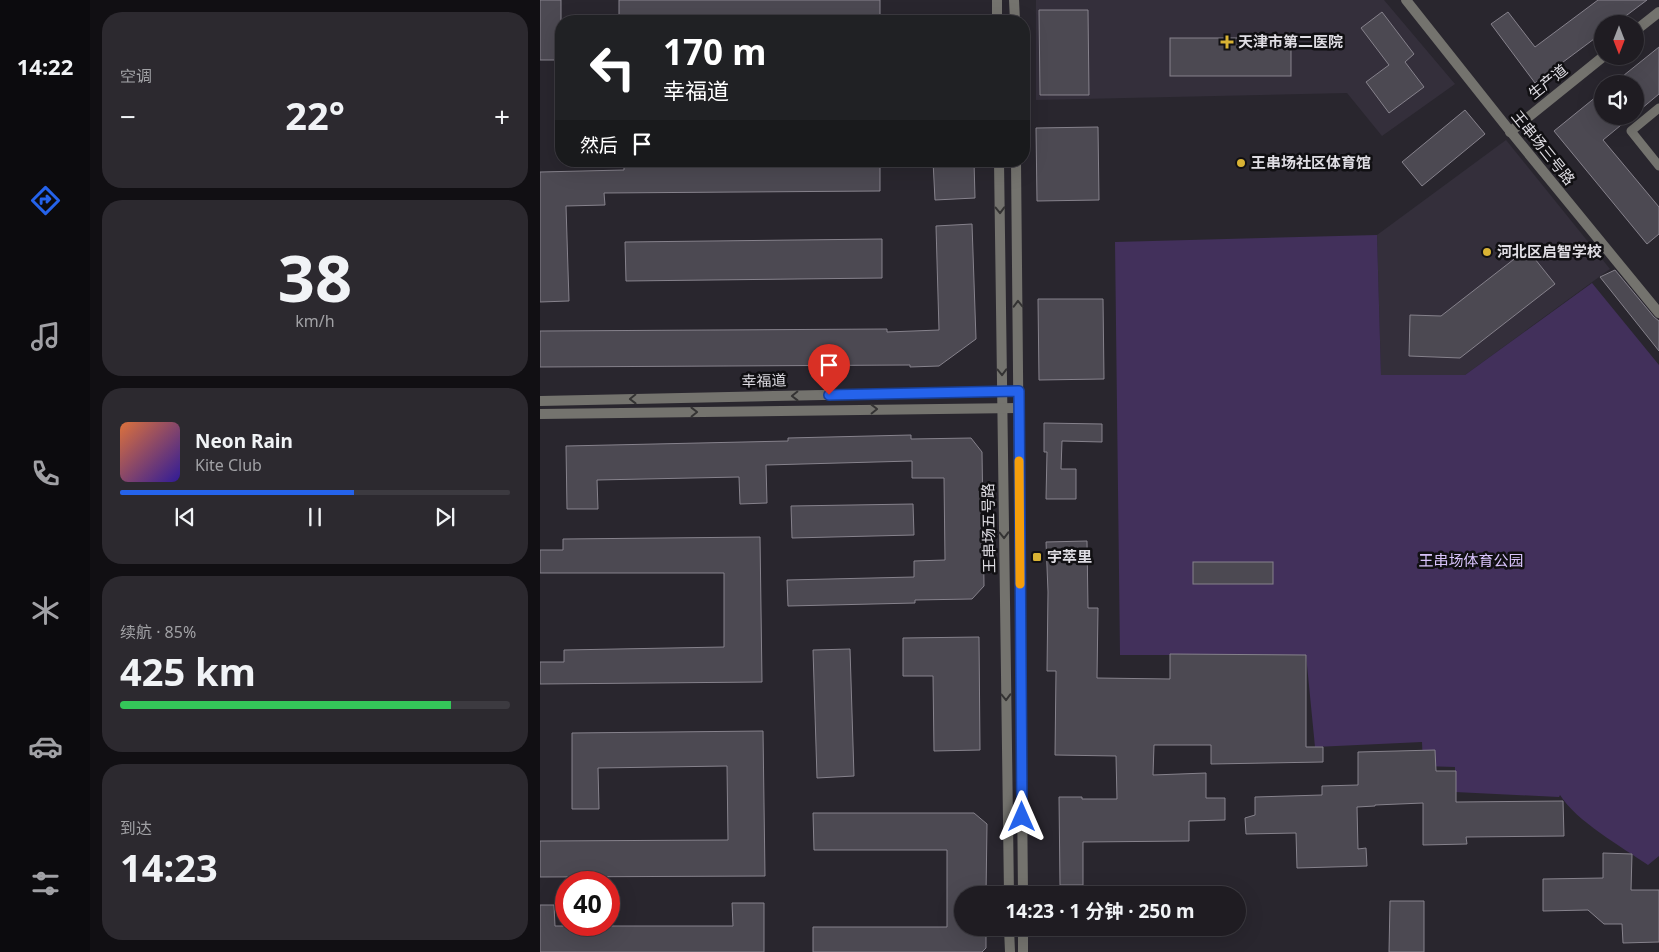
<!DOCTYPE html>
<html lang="zh">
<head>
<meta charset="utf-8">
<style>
  :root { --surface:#1f1c22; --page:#2c292f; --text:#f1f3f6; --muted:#a1a1a5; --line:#3c3a40; --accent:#2563eb }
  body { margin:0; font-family:"Noto Sans","Noto Sans SC",sans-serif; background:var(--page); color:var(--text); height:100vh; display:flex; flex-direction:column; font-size:19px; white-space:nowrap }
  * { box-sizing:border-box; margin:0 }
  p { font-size:16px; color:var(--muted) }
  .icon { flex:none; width:28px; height:28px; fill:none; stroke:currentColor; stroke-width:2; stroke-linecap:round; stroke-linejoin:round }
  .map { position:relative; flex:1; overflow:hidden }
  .sheet { display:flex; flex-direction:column; gap:12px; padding:12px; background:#110f13; width:450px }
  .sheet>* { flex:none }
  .banner { position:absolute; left:15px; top:15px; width:475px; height:152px; border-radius:20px; box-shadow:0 5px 20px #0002,0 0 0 1px var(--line); background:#202124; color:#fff; overflow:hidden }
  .needle { width:32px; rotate:180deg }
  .tools { position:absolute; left:1054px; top:15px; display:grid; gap:10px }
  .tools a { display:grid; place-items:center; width:50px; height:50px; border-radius:50%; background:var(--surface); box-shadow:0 5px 20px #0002,0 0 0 1px var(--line); font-size:25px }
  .speed { position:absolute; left:15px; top:871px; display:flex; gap:10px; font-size:25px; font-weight:700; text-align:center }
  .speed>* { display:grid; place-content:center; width:65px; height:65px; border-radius:50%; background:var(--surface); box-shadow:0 5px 20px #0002,0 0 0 1px var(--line); line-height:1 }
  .speed .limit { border:8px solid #d22; background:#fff; color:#111 }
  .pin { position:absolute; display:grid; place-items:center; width:42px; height:42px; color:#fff; margin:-51px -21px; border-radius:50% 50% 50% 0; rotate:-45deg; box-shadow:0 0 5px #0007 }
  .pin .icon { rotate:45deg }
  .me { position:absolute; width:55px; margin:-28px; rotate:0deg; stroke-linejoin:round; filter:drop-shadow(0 0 4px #0008) }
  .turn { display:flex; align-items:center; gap:18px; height:105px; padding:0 25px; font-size:22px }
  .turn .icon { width:65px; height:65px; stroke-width:2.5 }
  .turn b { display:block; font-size:35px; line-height:42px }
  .then { display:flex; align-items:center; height:48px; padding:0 25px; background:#0003; gap:10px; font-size:19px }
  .big { font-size:38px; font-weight:700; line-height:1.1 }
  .sheet .tile { flex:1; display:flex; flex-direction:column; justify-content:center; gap:8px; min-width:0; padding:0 18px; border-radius:20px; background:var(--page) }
  .sheet .dial { align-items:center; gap:0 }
  .dial b { font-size:65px; line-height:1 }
  .song { display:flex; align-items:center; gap:15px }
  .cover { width:60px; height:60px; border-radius:8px; background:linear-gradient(135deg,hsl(20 70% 55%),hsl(250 70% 35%)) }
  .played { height:5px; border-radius:2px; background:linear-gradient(90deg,var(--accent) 60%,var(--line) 60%) }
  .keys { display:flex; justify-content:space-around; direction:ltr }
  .heat { display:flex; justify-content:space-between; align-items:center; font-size:28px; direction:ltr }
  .charge { height:8px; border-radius:4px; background:linear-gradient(90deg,#34c759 85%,var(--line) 0) }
  .trip { position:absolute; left:414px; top:886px; width:292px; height:50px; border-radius:25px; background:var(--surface); box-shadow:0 5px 20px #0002,0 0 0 1px var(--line); font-weight:700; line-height:50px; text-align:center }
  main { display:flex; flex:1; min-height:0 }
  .dock { display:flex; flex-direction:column; width:90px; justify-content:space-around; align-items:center; background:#0c0b0e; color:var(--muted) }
  .dock .icon { width:35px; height:35px }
  .dock .on { color:var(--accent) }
  .dock b { font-size:22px; color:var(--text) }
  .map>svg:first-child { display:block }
  .built { fill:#342f3b }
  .green { fill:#42305b }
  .building { fill:#4c4952; stroke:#86828c }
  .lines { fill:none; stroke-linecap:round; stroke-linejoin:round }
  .service { stroke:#74736e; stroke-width:9 }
  .minor { stroke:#74736e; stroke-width:10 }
  .tertiary { stroke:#74736e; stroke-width:10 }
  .oneway { stroke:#343333 }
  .route-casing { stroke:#184099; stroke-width:12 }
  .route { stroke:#2563eb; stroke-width:9 }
  .slow { stroke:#f59e0b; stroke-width:9 }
  .poi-dot { fill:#d9b334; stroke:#111013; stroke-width:2 }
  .labels { text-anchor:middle; stroke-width:5; stroke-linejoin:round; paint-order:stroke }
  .poi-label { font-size:15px; font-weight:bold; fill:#dfdde3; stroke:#111013; text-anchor:start }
  .street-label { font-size:15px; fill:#dfdde3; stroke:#111013 }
  .park-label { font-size:15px; fill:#d9c4fc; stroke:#111013 }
</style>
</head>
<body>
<main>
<nav class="dock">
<b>14:22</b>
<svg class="icon on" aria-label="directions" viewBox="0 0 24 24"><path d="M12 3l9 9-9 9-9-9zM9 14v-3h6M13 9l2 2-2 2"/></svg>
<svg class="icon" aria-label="music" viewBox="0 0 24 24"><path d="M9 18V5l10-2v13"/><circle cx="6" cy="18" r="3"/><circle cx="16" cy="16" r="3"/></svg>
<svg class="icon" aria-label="phone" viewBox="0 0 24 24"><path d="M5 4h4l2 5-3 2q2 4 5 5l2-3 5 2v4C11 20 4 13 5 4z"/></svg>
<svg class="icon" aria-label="climate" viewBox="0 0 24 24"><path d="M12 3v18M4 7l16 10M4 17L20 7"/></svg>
<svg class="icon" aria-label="car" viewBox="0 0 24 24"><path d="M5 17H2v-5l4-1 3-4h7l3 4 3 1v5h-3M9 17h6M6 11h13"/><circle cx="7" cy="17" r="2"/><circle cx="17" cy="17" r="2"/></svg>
<svg class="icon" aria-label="filters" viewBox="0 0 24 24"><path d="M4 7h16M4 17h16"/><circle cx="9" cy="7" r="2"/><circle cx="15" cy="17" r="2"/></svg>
</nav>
<section class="sheet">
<div class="tile"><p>空调</p>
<div class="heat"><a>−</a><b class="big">22°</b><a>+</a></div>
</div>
<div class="tile dial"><b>38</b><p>km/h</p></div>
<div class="tile">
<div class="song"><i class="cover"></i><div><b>Neon Rain</b><p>Kite Club</p></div></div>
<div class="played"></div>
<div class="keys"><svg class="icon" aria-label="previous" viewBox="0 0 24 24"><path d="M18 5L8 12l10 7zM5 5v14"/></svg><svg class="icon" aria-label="pause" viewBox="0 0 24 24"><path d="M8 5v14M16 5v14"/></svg><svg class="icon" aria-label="next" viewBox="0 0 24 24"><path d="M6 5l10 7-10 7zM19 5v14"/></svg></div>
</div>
<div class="tile"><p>续航 · 85%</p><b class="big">425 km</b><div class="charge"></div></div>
<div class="tile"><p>到达</p><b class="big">14:23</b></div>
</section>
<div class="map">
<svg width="1119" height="952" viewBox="0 0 1119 952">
  <rect width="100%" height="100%" fill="#29262e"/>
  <!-- built -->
  <g class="built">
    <path d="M 496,0 L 844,0 L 915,84 L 842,136 L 807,93 L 496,100 Z"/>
    <path d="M 966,140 L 1070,269 L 925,375 L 841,375 L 837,235 Z"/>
  </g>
  <!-- green -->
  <path class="green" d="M 837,235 L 841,375 L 925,375 L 1052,283 L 1119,365 L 1119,856 L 1108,865 C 1082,847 1036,821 1020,795 L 1019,797 L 915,792 L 915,767 L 883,766 L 882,742 L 775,747 L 766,655 L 580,655 L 575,242 Z"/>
  <!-- building -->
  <g class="building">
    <rect x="0" y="0" width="21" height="60"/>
    <path d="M 79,0 L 340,0 L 340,18 L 79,21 Z"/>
    <path d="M 1058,0 L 1107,0 L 1075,24 L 1062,24 L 1062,33 L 995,83 L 951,24 L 968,12 L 995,47 Z"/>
    <path d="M 499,10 L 548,10 L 549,95 L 500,95 Z"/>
    <path d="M 842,12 L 874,54 L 865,62 L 884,87 L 849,113 L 826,82 L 849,65 L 821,28 Z"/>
    <rect x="630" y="38" width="121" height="38"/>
    <path d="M 1119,47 L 1119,94 L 1095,114 L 1095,84 L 1073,84 Z"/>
    <path d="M 1062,92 L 1062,116 L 1092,116 L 1063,140 L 1119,207 L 1119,234 L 1107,244 L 1014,131 Z"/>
    <path d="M 925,110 L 945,134 L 882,186 L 862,162 Z"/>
    <path d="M 558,127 L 559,200 L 497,201 L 496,128 Z"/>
    <path d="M 84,161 L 340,161 L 340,191 L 64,193 L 65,205 L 26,206 L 29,301 L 0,302 L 0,172 L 84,170 Z"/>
    <path d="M 393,161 L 434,161 L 435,198 L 395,200 Z"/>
    <path d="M 432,224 L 436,339 L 399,366 L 370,367 L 370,365 L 0,367 L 0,331 L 347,329 L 347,332 L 399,330 L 396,226 Z"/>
    <path d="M 342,239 L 342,278 L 86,281 L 85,242 Z"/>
    <path d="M 987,249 L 1015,284 L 920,358 L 869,356 L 870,315 L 901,316 Z"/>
    <path d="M 1075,270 L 1114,317 L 1119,321 L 1119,351 L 1060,277 Z"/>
    <path d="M 498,299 L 563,299 L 564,379 L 499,380 Z"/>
    <path d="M 504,423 L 562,424 L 562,442 L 522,441 L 521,469 L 536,469 L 536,499 L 506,499 L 507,452 L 504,452 Z"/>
    <path d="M 371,435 L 371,439 L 431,438 L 442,452 L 444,586 L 432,599 L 375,600 L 375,603 L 248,606 L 247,580 L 374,577 L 374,561 L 405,560 L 404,478 L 372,478 L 372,461 L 226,465 L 227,503 L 200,504 L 199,477 L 57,480 L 58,509 L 27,509 L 26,446 L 248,441 L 248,438 Z"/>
    <path d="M 373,504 L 374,535 L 252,538 L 251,506 Z"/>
    <path d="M 220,537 L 222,682 L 0,684 L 0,662 L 24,662 L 24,650 L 184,647 L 184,573 L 0,573 L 0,550 L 23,550 L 23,539 Z"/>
    <path d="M 547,541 L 548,608 L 558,608 L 557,678 L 630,679 L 630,654 L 766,655 L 766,747 L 783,747 L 783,762 L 671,764 L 671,745 L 614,745 L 613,775 L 666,773 L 666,798 L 685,798 L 685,820 L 649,821 L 649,841 L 543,842 L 543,885 L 520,885 L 519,797 L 542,797 L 542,799 L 577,799 L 576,756 L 515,755 L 516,671 L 507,671 L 508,592 L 506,542 Z"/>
    <rect x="653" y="562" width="80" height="22"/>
    <path d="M 439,637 L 440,750 L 394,751 L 393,676 L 363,676 L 363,638 Z"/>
    <path d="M 310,649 L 314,776 L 277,778 L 273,650 Z"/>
    <path d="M 223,731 L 225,876 L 0,877 L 0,841 L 188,840 L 187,766 L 58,768 L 59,809 L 32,809 L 32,733 Z"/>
    <path d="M 895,750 L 896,771 L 916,771 L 916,802 L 1023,801 L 1024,836 L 926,837 L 927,844 L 883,845 L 883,803 L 835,805 L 835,806 L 817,807 L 818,849 L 826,848 L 827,866 L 757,868 L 756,833 L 706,834 L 705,818 L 715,815 L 715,797 L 782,795 L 782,786 L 818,785 L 818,752 Z"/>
    <path d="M 273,813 L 434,813 L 447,824 L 446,895 L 422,895 L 422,928 L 446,928 L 446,948 L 442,952 L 273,952 L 273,927 L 407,927 L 407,850 L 274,850 Z"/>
    <path d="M 1063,853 L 1092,854 L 1091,890 L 1119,890 L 1119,942 L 1083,943 L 1082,924 L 1064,924 L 1048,910 L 1003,911 L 1003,879 L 1063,878 Z"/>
    <path d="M 850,901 L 884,901 L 884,952 L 849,952 Z"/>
    <path d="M 192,903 L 224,903 L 224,952 L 0,952 L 0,905 L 14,905 L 15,926 L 193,926 Z"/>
  </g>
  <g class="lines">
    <!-- service -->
    <path class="service" d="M 1119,108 L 1091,131 L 1119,166"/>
    <!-- minor -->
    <g class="minor">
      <path d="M 1095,31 L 1119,12"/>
      <path d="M 970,132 L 1064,56"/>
    </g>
    <!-- tertiary -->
    <g class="tertiary">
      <path d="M 457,0 L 457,21"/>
      <path d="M 474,0 L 475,21"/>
      <path d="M 866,0 L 966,126 L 1119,313"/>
      <path d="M 459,161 L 469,895"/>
      <path d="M 476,161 L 483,895"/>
      <path d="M 0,401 L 479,391"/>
      <path d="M 0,414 L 479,408"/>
      <path d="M 469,928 L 470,952"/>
      <path d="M 483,928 L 483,952"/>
    </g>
  </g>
  <!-- one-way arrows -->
  <defs><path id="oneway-chevron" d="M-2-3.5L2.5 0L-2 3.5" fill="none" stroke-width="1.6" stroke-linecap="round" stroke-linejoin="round" transform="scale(1.25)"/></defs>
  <g class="oneway">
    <use href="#oneway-chevron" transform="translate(460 210) rotate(89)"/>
    <use href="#oneway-chevron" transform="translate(478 304) rotate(-91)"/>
    <use href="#oneway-chevron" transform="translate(462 372) rotate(89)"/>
    <use href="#oneway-chevron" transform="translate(255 396) rotate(179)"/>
    <use href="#oneway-chevron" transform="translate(93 399) rotate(179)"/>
    <use href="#oneway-chevron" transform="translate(334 409) rotate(-1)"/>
    <use href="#oneway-chevron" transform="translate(154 412) rotate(-1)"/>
    <use href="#oneway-chevron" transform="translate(464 535) rotate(89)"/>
    <use href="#oneway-chevron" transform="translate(466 697) rotate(89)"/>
  </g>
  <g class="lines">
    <!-- route casing -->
    <g class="route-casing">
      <path id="route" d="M 289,395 L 479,391 L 482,817"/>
    </g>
    <!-- route -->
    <use href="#route" class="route"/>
    <!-- slow -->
    <path class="slow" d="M 479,461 L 480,584"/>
  </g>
  <!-- markers -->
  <g class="poi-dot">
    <path d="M684.5 34.5h5v5h5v5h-5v5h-5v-5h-5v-5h5z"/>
    <circle cx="701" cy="163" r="5"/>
    <circle cx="947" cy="252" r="5"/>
    <rect x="492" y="552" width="10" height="10" rx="2.5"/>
  </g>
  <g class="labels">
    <!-- poi labels -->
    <g class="poi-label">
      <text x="698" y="47">天津市第二医院</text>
      <text x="711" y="168">王串场社区体育馆</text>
      <text x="957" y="257">河北区启智学校</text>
      <text x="507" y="562">宇萃里</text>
    </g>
    <!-- street labels -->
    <g class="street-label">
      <text transform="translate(1008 82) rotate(-39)" y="5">生产道</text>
      <text transform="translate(1003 148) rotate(51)" y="5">王串场三号路</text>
      <text transform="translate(224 381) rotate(-1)" y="5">幸福道</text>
      <text transform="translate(449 528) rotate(-91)" y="5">王串场五号路</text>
    </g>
    <!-- park labels -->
    <g class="park-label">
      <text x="931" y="566">王串场体育公园</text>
    </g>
  </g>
</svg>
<div class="tools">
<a><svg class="needle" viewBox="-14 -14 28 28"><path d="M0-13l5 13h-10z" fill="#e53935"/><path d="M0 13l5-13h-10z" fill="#a1a1a5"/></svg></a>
<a><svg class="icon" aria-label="sound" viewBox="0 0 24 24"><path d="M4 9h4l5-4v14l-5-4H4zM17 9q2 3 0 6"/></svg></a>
</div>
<div class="speed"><div class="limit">40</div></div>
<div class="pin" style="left:289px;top:395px;background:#d93025"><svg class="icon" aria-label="arrive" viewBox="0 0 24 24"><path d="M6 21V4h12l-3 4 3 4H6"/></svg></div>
<svg class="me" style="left:482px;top:817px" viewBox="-20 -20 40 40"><path d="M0-17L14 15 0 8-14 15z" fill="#2563eb" stroke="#fff" stroke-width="4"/></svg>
<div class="trip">14:23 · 1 分钟 · 250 m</div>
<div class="banner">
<div class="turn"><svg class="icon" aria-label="left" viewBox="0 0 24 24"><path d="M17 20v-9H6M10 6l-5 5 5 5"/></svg><div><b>170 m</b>幸福道</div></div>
<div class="then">然后<svg class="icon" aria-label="arrive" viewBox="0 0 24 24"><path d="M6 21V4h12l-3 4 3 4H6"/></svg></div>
</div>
</div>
</main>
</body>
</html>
